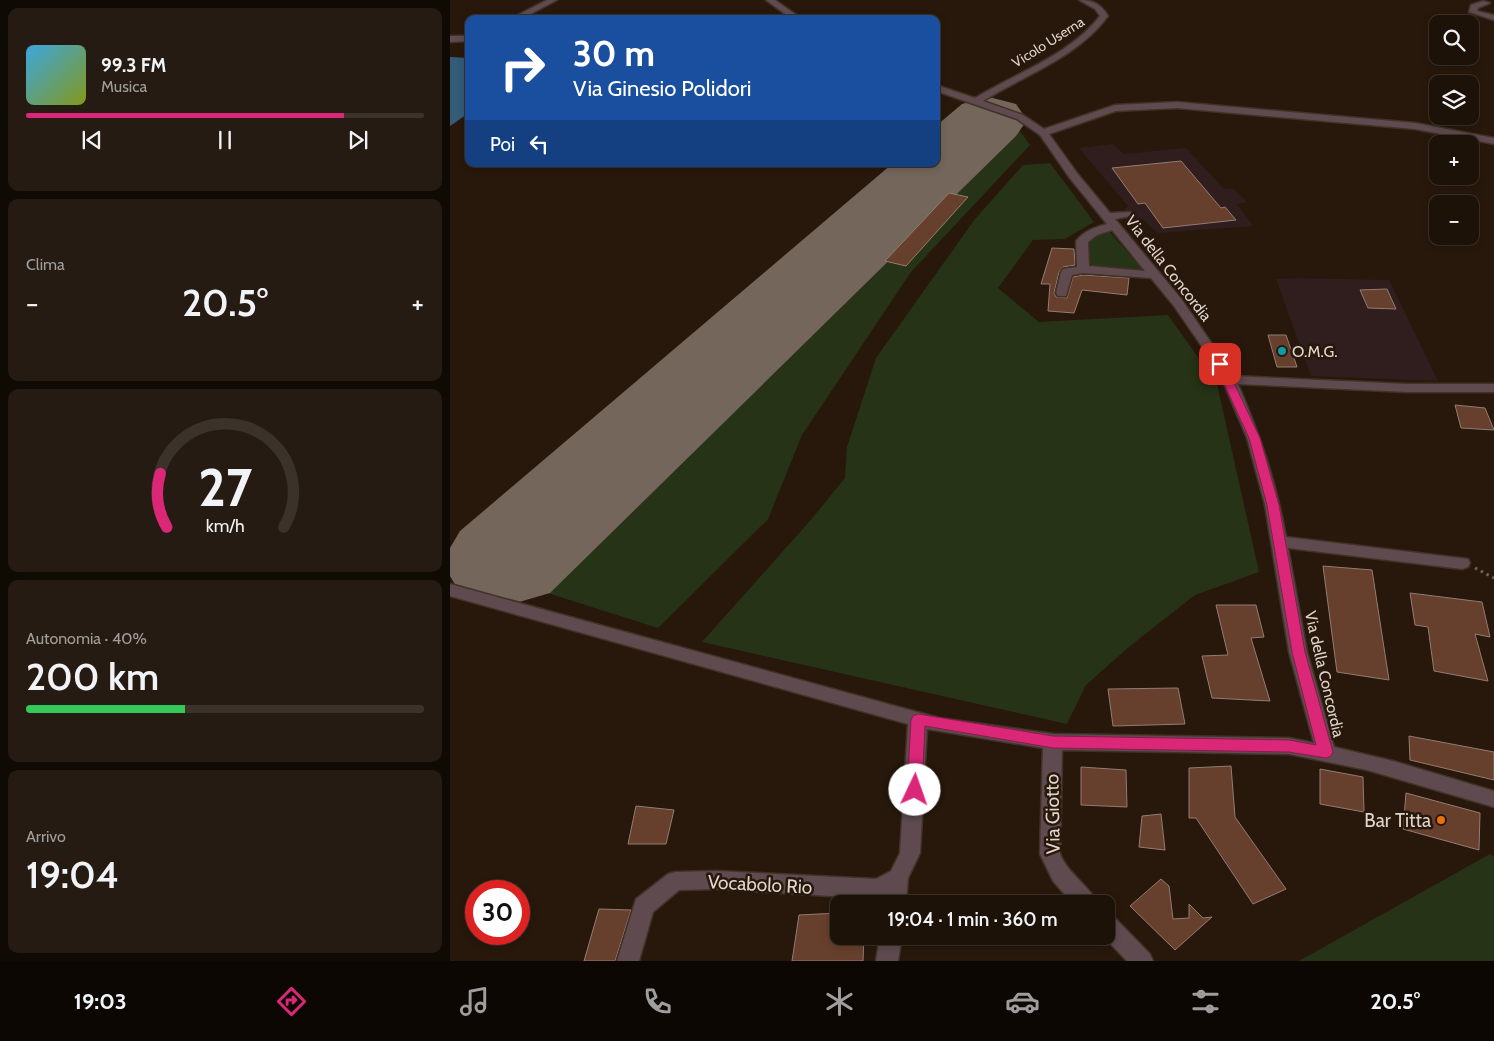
<!DOCTYPE html>
<html lang="it">
<head>
<meta charset="utf-8">
<style>
  :root { --surface:#1d1208; --page:#251b12; --text:#f1f3f6; --muted:#a09e9c; --line:#3b3229; --accent:#db2777 }
  body { margin:0; font-family:Cabin,sans-serif; background:var(--page); color:var(--text); height:100vh; display:flex; flex-direction:column; font-size:19px; white-space:nowrap }
  * { box-sizing:border-box; margin:0 }
  p { font-size:16px; color:var(--muted) }
  .icon { flex:none; width:28px; height:28px; fill:none; stroke:currentColor; stroke-width:2; stroke-linecap:round; stroke-linejoin:round }
  .map { position:relative; flex:1; overflow:hidden }
  .sheet { display:flex; flex-direction:column; gap:8px; padding:8px; background:#100a04; width:450px }
  .sheet>* { flex:none }
  .top-card { position:absolute; left:15px; top:15px; width:475px; height:152px; border-radius:10px; box-shadow:0 2px 8px #0003,0 0 0 1px var(--line); background:#1a4fa0; color:#fff; overflow:hidden }
  .controls { position:absolute; left:979px; top:15px; display:grid; gap:10px }
  .controls a { display:grid; place-items:center; width:50px; height:50px; border-radius:10px; background:var(--surface); box-shadow:0 2px 8px #0003,0 0 0 1px var(--line); font-size:25px }
  .speed { position:absolute; left:15px; top:880px; display:flex; gap:10px; font-size:25px; font-weight:700; text-align:center }
  .speed>* { display:grid; place-content:center; width:65px; height:65px; border-radius:50%; background:var(--surface); box-shadow:0 2px 8px #0003,0 0 0 1px var(--line); line-height:1 }
  .speed .limit { border:8px solid #d22; background:#fff; color:#111 }
  .pin { position:absolute; display:grid; place-items:center; width:42px; height:42px; color:#fff; margin:-21px; border-radius:10px; box-shadow:0 2px 8px #0006 }
  .me { position:absolute; width:55px; margin:-28px; rotate:3deg; stroke-linejoin:round; filter:drop-shadow(0 0 4px #0008) }
  .turn { display:flex; align-items:center; gap:18px; height:105px; padding:0 25px; font-size:22px }
  .turn .icon { width:65px; height:65px; stroke-width:2.5 }
  .turn b { display:block; font-size:35px; line-height:42px }
  .then { display:flex; align-items:center; height:48px; padding:0 25px; background:#0003; gap:10px; font-size:19px }
  .big { font-size:38px; font-weight:600; line-height:1.1 }
  .sheet .widget { flex:1; display:flex; flex-direction:column; justify-content:center; gap:8px; min-width:0; padding:0 18px; border-radius:10px; background:var(--page) }
  .sheet .dial { align-items:center; gap:0 }
  .dial svg { height:130px; overflow:visible; fill:none; stroke:var(--line); stroke-width:7; stroke-linecap:round; text-anchor:middle }
  .dial text { fill:var(--text); stroke:none }
  .song { display:flex; align-items:center; gap:15px }
  .cover { width:60px; height:60px; border-radius:8px; background:linear-gradient(135deg,hsl(200 70% 55%),hsl(70 70% 35%)) }
  .played { height:5px; border-radius:2px; background:linear-gradient(90deg,var(--accent) 80%,var(--line) 80%) }
  .keys { display:flex; justify-content:space-around; direction:ltr }
  .heat { display:flex; justify-content:space-between; align-items:center; font-size:28px; direction:ltr }
  .charge { height:8px; border-radius:4px; background:linear-gradient(90deg,#34c759 40%,var(--line) 0) }
  .trip { position:absolute; left:380px; top:895px; width:285px; height:50px; border-radius:10px; background:var(--surface); box-shadow:0 2px 8px #0003,0 0 0 1px var(--line); font-weight:600; line-height:50px; text-align:center }
  .tabs { display:flex; height:80px; justify-content:space-around; align-items:center; background:#0c0703; color:var(--muted) }
  .tabs .icon { width:35px; height:35px }
  .tabs .active { color:var(--accent) }
  .tabs b { font-size:22px; color:var(--text) }
  main { display:flex; flex:1; min-height:0 }
  .map>svg:first-child { display:block }
  .industrial { fill:#301d1e }
  .green { fill:#263317 }
  .water { fill:#345c77 }
  .lines { fill:none; stroke-linecap:round; stroke-linejoin:round }
  .runway { fill:#74665b; fill-rule:evenodd }
  .building { fill:#673f2d; stroke:#937c72 }
  .minor-casing { stroke:#413226; stroke-width:3 }
  .path { stroke:#706358; stroke-width:3; stroke-dasharray:2.5 4; stroke-linecap:butt }
  .minor { fill:#5e4a4f; fill-rule:evenodd }
  .route { fill:#db2777; stroke:#8e194d }
  .culture-dot { fill:#0f9aa8; stroke:#27180b; stroke-width:2 }
  .food-dot { fill:#e8710a; stroke:#27180b; stroke-width:2 }
  .labels { text-anchor:middle; stroke-width:5; stroke-linejoin:round; paint-order:stroke }
  .far-street-label { font-size:14px; fill:#ded4cb; stroke:#27180b }
  .street-label { font-size:16px; fill:#ded4cb; stroke:#27180b }
  .poi-label { font-size:16px; fill:#ded4cb; stroke:#27180b; text-anchor:start }
  .near-street-label { font-size:19px; fill:#ded4cb; stroke:#27180b }
  .near-poi-label { font-size:19px; fill:#ded4cb; stroke:#27180b; text-anchor:end }
</style>
</head>
<body>
<main>
<section class="sheet">
<div class="widget">
<div class="song"><i class="cover"></i><div><b>99.3 FM</b><p>Musica</p></div></div>
<div class="played"></div>
<div class="keys"><svg class="icon" aria-label="previous" viewBox="0 0 24 24"><path d="M18 5L8 12l10 7zM5 5v14"/></svg><svg class="icon" aria-label="pause" viewBox="0 0 24 24"><path d="M8 5v14M16 5v14"/></svg><svg class="icon" aria-label="next" viewBox="0 0 24 24"><path d="M6 5l10 7-10 7zM19 5v14"/></svg></div>
</div>
<div class="widget"><p>Clima</p>
<div class="heat"><a>−</a><b class="big">20.5°</b><a>+</a></div>
</div>
<div class="widget dial"><svg viewBox="0 0 100 80">
<path d="M14 69A42 42 0 1 1 86 69"/>
<path d="M14 69A42 42 0 0 1 10 36" stroke="#db2777"/>
<text x="50" y="56" font-size="32" font-weight="700">27</text>
<text x="50" y="72" font-size="11">km/h</text>
</svg></div>
<div class="widget"><p>Autonomia · 40%</p><b class="big">200 km</b><div class="charge"></div></div>
<div class="widget"><p>Arrivo</p><b class="big">19:04</b></div>
</section>
<div class="map">
<svg width="1044" height="961" viewBox="0 0 1044 961">
  <rect width="100%" height="100%" fill="#27180b"/>
  <!-- industrial -->
  <g class="industrial">
    <path d="M 663,144 L 673,154 L 736,148 L 774,189 L 784,189 L 797,202 L 787,204 L 803,226 L 708,233 L 693,220 L 680,218 L 674,210 L 678,206 L 629,148 Z"/>
    <path d="M 847,278 L 939,280 L 988,381 L 861,376 L 826,279 Z"/>
  </g>
  <!-- green -->
  <g class="green">
    <path d="M 527,109 L 562,120 L 580,145 L 461,272 L 352,435 L 318,519 L 208,628 L 12,566 L 466,164 L 486,164 L 486,146 Z"/>
    <path d="M 600,163 L 644,222 L 615,239 L 583,240 L 548,288 L 589,322 L 718,315 L 767,384 L 809,572 L 745,595 L 680,646 L 636,685 L 617,724 L 252,642 L 359,522 L 395,478 L 397,447 L 426,358 L 525,219 L 573,165 Z"/>
    <path d="M 658,230 L 694,271 L 646,267 L 640,264 L 635,242 L 642,236 Z"/>
    <path d="M 1040,854 L 1044,856 L 1044,961 L 849,961 Z"/>
  </g>
  <!-- water -->
  <path class="water" d="M 0,57 L 19,58 L 19,113 L 0,126 Z"/>
  <g class="lines">
    <!-- runway -->
    <path class="runway" d="M 539,97 L 566,104 L 577,120 L 566,136 L 100,593 L 55,606 L 10,593 L 0,576 L 0,548 L 10,531 L 442,164 L 486,164 L 486,126 L 512,104 Z"/>
  </g>
  <!-- building -->
  <g class="building">
    <path d="M 731,161 L 771,208 L 775,207 L 786,220 L 713,228 L 695,203 L 688,204 L 662,168 Z"/>
    <path d="M 499,193 L 518,197 L 456,266 L 435,261 Z"/>
    <path d="M 602,248 L 624,249 L 625,265 L 613,267 L 609,272 L 604,293 L 606,297 L 617,298 L 623,277 L 633,275 L 679,278 L 677,295 L 632,290 L 624,313 L 598,311 L 600,284 L 591,284 Z"/>
    <path d="M 937,289 L 946,309 L 918,308 L 910,290 Z"/>
    <path d="M 818,335 L 836,335 L 847,367 L 827,367 Z"/>
    <path d="M 1005,405 L 1035,408 L 1044,430 L 1011,428 Z"/>
    <path d="M 873,566 L 922,570 L 939,680 L 887,672 Z"/>
    <path d="M 960,593 L 1032,602 L 1040,637 L 1025,634 L 1038,681 L 984,671 L 978,627 L 965,625 Z"/>
    <path d="M 766,605 L 806,605 L 814,637 L 801,638 L 820,701 L 762,698 L 752,656 L 778,655 Z"/>
    <path d="M 728,688 L 735,724 L 663,726 L 658,689 Z"/>
    <path d="M 959,736 L 1044,752 L 1044,780 L 960,760 Z"/>
    <path d="M 781,766 L 785,817 L 836,889 L 803,904 L 746,818 L 739,818 L 739,768 Z"/>
    <path d="M 631,767 L 676,770 L 677,807 L 631,805 Z"/>
    <path d="M 870,769 L 913,777 L 914,812 L 870,804 Z"/>
    <path d="M 956,793 L 1030,813 L 1029,850 L 953,829 Z"/>
    <path d="M 186,806 L 224,810 L 216,844 L 178,844 Z"/>
    <path d="M 711,814 L 715,850 L 689,847 L 692,816 Z"/>
    <path d="M 711,879 L 719,886 L 723,919 L 739,918 L 739,904 L 753,918 L 762,917 L 725,950 L 680,906 Z"/>
    <path d="M 149,909 L 181,910 L 165,961 L 134,961 Z"/>
    <path d="M 389,913 L 389,936 L 414,936 L 413,961 L 342,961 L 349,915 Z"/>
  </g>
  <g class="lines">
    <!-- minor casing -->
    <g class="minor-casing">
      <g id="minor">
        <path d="M 97,0 L 107,0 L 71,19 L 60,19 Z"/>
        <path d="M 316,0 L 325,0 L 352,19 L 342,19 Z"/>
        <path d="M 629,0 C 643,0 651,4 658,16 C 628,57 575,75 533,101 L 573,115 L 594,129 L 665,105 L 727,102 L 965,123 L 1044,138 L 1044,144 L 965,129 L 727,108 L 666,111 L 599,134 L 627,173 L 660,213 L 681,212 L 683,214 L 681,216 L 665,219 L 732,300 L 784,376 L 957,384 L 1044,384 L 1044,392 L 957,392 L 788,384 C 810,436 826,481 836,537 L 1018,559 L 1020,563 L 1018,567 L 1012,569 L 838,548 L 857,652 L 884,747 L 943,761 L 1044,791 L 1044,807 L 917,770 L 839,754 L 612,750 L 610,854 C 618,874 639,885 648,904 L 623,904 L 603,881 L 590,854 L 593,748 L 477,729 L 470,853 L 458,878 L 456,904 L 434,904 L 435,896 L 428,899 L 267,889 L 229,890 L 203,912 L 189,961 L 167,961 L 186,899 L 218,874 L 225,872 L 267,871 L 426,879 L 441,871 L 450,853 L 458,724 L 0,596 L 0,584 L 489,718 L 603,734 L 839,738 L 864,743 L 839,652 L 815,505 L 797,438 L 768,370 L 724,306 L 701,278 L 633,273 L 622,275 L 616,296 L 608,296 L 606,293 L 611,272 L 613,269 L 627,267 L 626,241 C 634,231 645,227 657,224 L 619,177 L 590,135 L 567,119 L 486,91 L 486,85 L 525,98 C 566,73 620,55 650,16 L 645,9 ZM 662,230 L 695,271 L 639,266 L 638,242 L 647,235 Z"/>
        <path d="M 1033,1 L 1040,3 L 1028,8 L 1027,11 L 1044,15 L 1044,20 L 1019,12 L 1021,5 Z"/>
        <path d="M 0,36 L 19,36 L 19,41 L 0,42 Z"/>
        <path d="M 656,914 L 664,917 L 700,954 L 703,961 L 677,961 L 653,936 L 656,936 Z"/>
        <path d="M 430,936 L 452,936 L 448,961 L 426,961 Z"/>
      </g>
    </g>
    <!-- path -->
    <path class="path" d="M 1025,568 L 1044,578"/>
    <!-- minor -->
    <use href="#minor" class="minor"/>
  </g>
  <!-- route -->
  <path class="route" d="M 770,361 L 775,364 L 810,438 L 829,505 L 855,652 L 883,752 L 881,756 L 876,758 L 839,752 L 603,748 L 475,726 L 472,790 L 470,794 L 465,796 L 459,794 L 457,790 L 461,720 L 463,716 L 468,714 L 603,736 L 839,740 L 866,745 L 842,652 L 817,505 L 799,438 L 765,364 Z"/>
  <!-- markers -->
  <circle class="culture-dot" cx="832" cy="351" r="5"/>
  <circle class="food-dot" cx="991" cy="820" r="5"/>
  <g class="labels">
    <!-- far-street labels -->
    <g class="far-street-label">
      <text transform="translate(598 42) rotate(-32)" y="5">Vicolo Userna</text>
    </g>
    <!-- street labels -->
    <g class="street-label">
      <text transform="translate(719 268) rotate(52)" y="6">Via della Concordia</text>
      <text transform="translate(875 674) rotate(77)" y="6">Via della Concordia</text>
    </g>
    <!-- poi labels -->
    <g class="poi-label">
      <text x="842" y="357">O.M.G.</text>
    </g>
    <!-- near-street labels -->
    <g class="near-street-label">
      <text transform="translate(602 814) rotate(-91)" y="7">Via Giotto</text>
      <text transform="translate(310 884) rotate(3)" y="7">Vocabolo Rio</text>
    </g>
    <!-- near-poi labels -->
    <g class="near-poi-label">
      <text x="981" y="827">Bar Titta</text>
    </g>
  </g>
</svg>
<div class="controls">
<a><svg class="icon" aria-label="search" viewBox="0 0 24 24"><circle cx="10" cy="10" r="6"/><path d="M15 15l6 6"/></svg></a>
<a><svg class="icon" aria-label="layers" viewBox="0 0 24 24"><path d="M12 4l9 5-9 5-9-5zM3 14l9 5 9-5"/></svg></a>
<a>+</a>
<a>−</a>
</div>
<div class="speed"><div class="limit">30</div></div>
<div class="pin" style="left:770px;top:364px;background:#d93025"><svg class="icon" aria-label="arrive" viewBox="0 0 24 24"><path d="M6 21V4h12l-3 4 3 4H6"/></svg></div>
<svg class="me" style="left:465px;top:790px" viewBox="-20 -20 40 40"><circle r="19" fill="#fff"/><path d="M0-13L10 11 0 6-10 11z" fill="#db2777"/></svg>
<div class="trip">19:04 · 1 min · 360 m</div>
<div class="top-card">
<div class="turn"><svg class="icon" aria-label="right" viewBox="0 0 24 24"><path d="M7 20v-9h11M14 6l5 5-5 5"/></svg><div><b>30 m</b>Via Ginesio Polidori</div></div>
<div class="then">Poi<svg class="icon" aria-label="left" viewBox="0 0 24 24"><path d="M17 20v-9H6M10 6l-5 5 5 5"/></svg></div>
</div>
</div>
</main>
<nav class="tabs">
<b>19:03</b>
<svg class="icon active" aria-label="directions" viewBox="0 0 24 24"><path d="M12 3l9 9-9 9-9-9zM9 14v-3h6M13 9l2 2-2 2"/></svg>
<svg class="icon" aria-label="music" viewBox="0 0 24 24"><path d="M9 18V5l10-2v13"/><circle cx="6" cy="18" r="3"/><circle cx="16" cy="16" r="3"/></svg>
<svg class="icon" aria-label="phone" viewBox="0 0 24 24"><path d="M5 4h4l2 5-3 2q2 4 5 5l2-3 5 2v4C11 20 4 13 5 4z"/></svg>
<svg class="icon" aria-label="climate" viewBox="0 0 24 24"><path d="M12 3v18M4 7l16 10M4 17L20 7"/></svg>
<svg class="icon" aria-label="car" viewBox="0 0 24 24"><path d="M5 17H2v-5l4-1 3-4h7l3 4 3 1v5h-3M9 17h6M6 11h13"/><circle cx="7" cy="17" r="2"/><circle cx="17" cy="17" r="2"/></svg>
<svg class="icon" aria-label="filters" viewBox="0 0 24 24"><path d="M4 7h16M4 17h16"/><circle cx="9" cy="7" r="2"/><circle cx="15" cy="17" r="2"/></svg>
<b>20.5°</b>
</nav>
</body>
</html>
